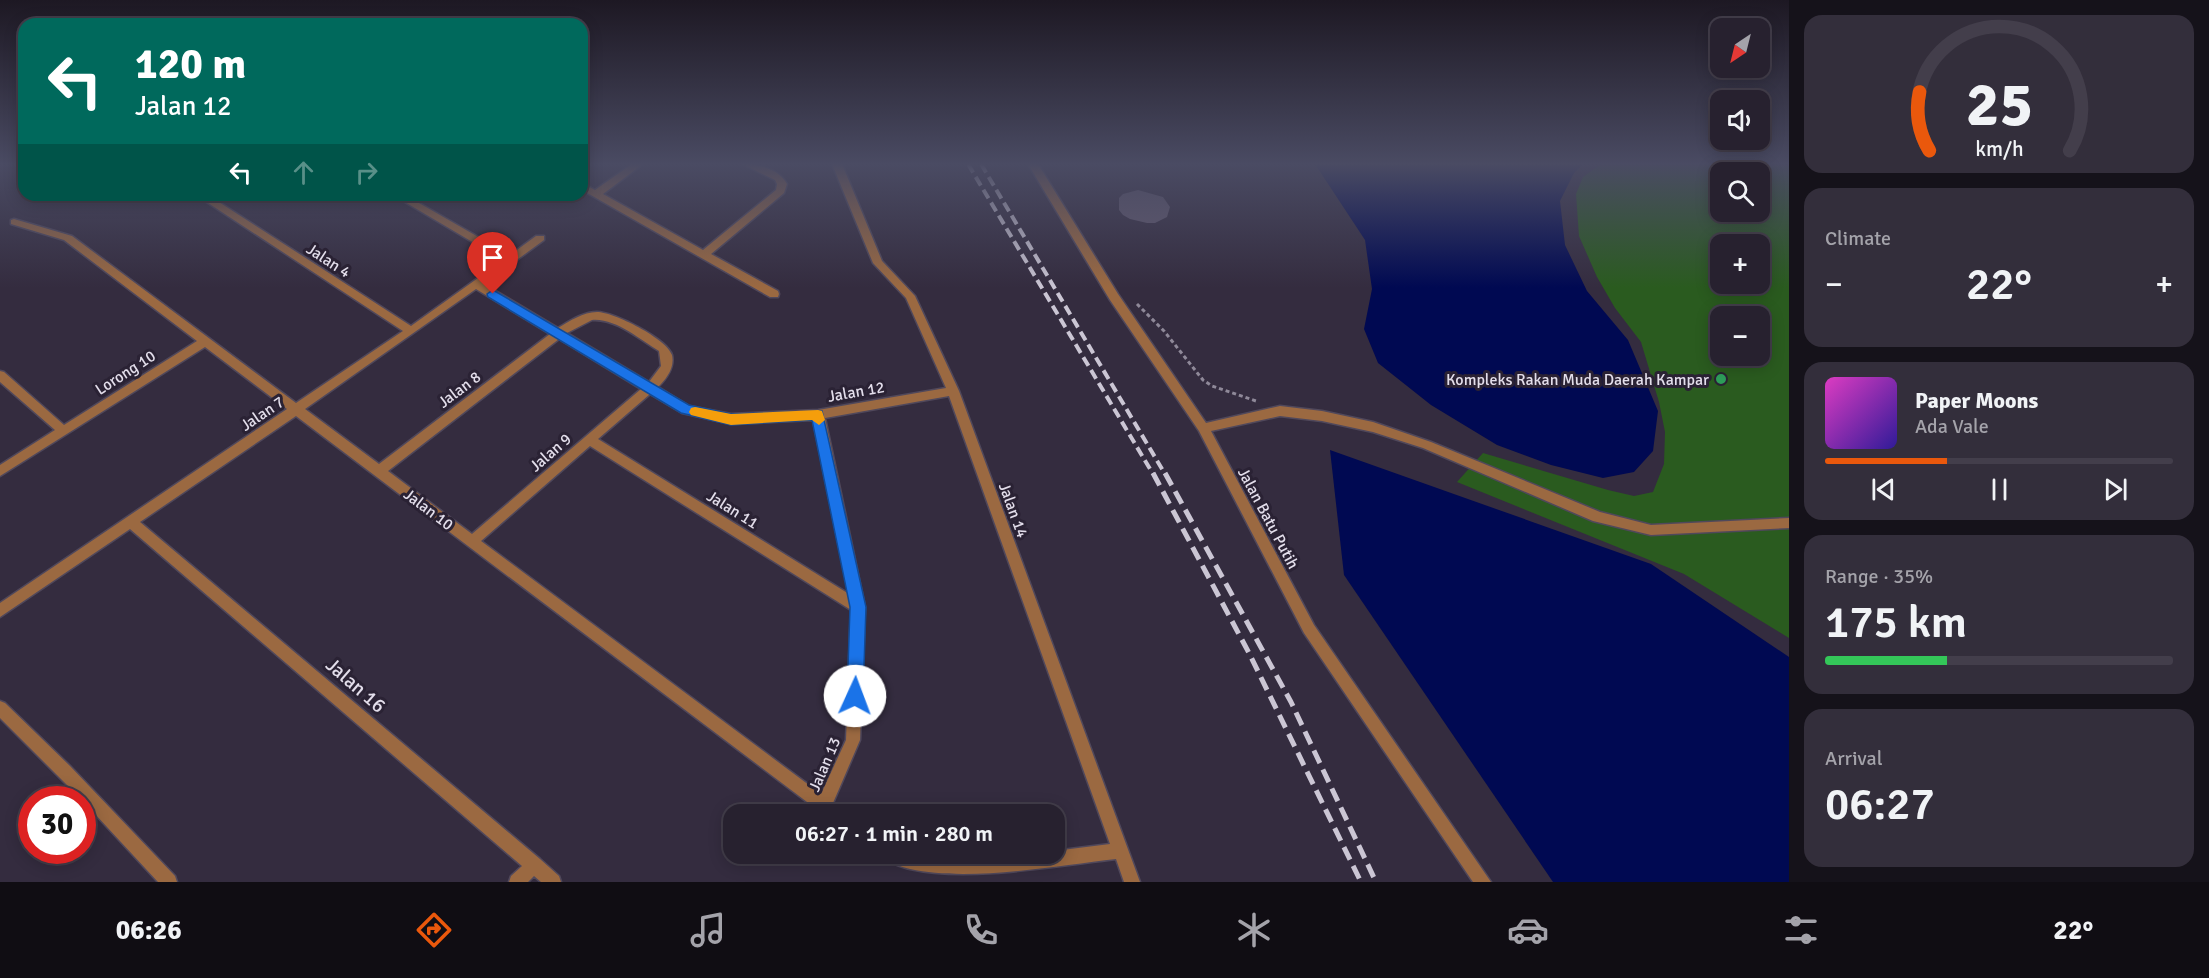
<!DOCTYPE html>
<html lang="en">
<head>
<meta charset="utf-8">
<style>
  :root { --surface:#27212f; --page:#332e3b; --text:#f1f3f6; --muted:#a4a3aa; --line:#433e4b; --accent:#ea580c }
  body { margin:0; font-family:Signika,sans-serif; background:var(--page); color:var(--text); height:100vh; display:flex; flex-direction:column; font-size:22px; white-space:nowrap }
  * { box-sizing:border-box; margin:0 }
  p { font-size:20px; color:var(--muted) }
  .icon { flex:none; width:33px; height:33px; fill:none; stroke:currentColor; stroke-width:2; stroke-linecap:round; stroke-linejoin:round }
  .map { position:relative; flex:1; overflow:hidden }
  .details { display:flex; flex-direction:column; gap:15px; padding:15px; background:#15121a; width:420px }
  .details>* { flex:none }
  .top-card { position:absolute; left:18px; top:18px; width:570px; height:183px; border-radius:18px; box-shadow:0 3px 15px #0003,0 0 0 2px var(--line); background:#00695c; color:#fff; overflow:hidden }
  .needle { width:39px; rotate:215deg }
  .buttons { position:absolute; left:1710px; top:18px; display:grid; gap:12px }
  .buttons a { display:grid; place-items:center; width:60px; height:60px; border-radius:12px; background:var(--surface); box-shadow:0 3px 15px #0003,0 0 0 2px var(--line); font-size:30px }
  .speed { position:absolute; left:18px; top:786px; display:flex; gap:12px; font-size:30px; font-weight:700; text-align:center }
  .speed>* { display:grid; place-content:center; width:78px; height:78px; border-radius:50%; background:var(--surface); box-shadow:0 3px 15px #0003,0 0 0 2px var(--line); line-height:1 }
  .speed .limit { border:9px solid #d22; background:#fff; color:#111 }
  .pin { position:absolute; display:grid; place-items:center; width:51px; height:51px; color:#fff; margin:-62px -26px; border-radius:50% 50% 50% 0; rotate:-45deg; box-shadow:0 0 6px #0007 }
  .pin .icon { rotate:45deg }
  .me { position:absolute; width:66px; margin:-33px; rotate:2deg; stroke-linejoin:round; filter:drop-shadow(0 0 4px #0008) }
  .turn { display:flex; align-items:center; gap:21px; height:126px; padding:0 18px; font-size:27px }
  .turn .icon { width:78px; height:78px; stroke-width:2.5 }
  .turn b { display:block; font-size:42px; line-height:51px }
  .lanes { display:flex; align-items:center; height:57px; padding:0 18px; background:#0003; justify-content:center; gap:30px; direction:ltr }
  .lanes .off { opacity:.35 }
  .big { font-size:45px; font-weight:600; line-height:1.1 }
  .details .widget { flex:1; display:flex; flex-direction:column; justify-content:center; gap:9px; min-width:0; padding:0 21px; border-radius:18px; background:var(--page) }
  .details .dial { align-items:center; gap:0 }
  .dial svg { height:156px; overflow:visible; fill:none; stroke:var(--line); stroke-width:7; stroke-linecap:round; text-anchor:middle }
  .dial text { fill:var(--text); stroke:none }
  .song { display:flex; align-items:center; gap:18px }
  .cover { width:72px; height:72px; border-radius:9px; background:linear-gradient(135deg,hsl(310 70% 55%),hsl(250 70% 35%)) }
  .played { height:6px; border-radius:3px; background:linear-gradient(90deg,var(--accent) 35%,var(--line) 35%) }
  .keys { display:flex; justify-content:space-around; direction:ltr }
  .heat { display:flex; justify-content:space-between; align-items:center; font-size:33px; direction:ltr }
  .charge { height:9px; border-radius:4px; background:linear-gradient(90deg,#34c759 35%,var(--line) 0) }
  .trip { position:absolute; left:723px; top:804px; width:342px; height:60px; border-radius:18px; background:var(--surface); box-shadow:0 3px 15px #0003,0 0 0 2px var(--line); font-weight:600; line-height:60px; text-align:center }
  .tabs { display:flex; height:96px; justify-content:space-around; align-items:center; background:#100d13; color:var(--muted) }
  .tabs .icon { width:42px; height:42px }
  .tabs .selected { color:var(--accent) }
  .tabs b { font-size:27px; color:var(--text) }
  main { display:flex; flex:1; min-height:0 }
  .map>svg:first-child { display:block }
  .green { fill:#2a5b1f; fill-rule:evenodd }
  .water { fill:#000952 }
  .building { fill:#645b70 }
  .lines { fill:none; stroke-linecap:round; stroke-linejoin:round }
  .minor-casing { stroke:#50485b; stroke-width:3 }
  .path { stroke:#8f8999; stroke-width:3; stroke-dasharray:4 3; stroke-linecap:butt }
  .minor { fill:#9b6941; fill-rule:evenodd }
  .rail-far1 { stroke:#cbc6d4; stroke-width:4; stroke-dasharray:10 5; stroke-linecap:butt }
  .rail { stroke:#cbc6d4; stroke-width:5; stroke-dasharray:14 7; stroke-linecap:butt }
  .route { fill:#1a73e8; stroke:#114b97; stroke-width:1.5 }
  .slow { fill:#f59e0b }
  .leisure-dot { fill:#2e9e5b; stroke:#2a2234; stroke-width:2 }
  .labels { text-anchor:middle; stroke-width:6; stroke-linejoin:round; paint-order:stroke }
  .street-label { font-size:16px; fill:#e3deeb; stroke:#2a2234 }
  .poi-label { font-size:16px; fill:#e3deeb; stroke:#2a2234; text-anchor:end }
  .near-street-label { font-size:20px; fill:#e3deeb; stroke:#2a2234 }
</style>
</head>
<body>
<main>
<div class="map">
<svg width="1789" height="882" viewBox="0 0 1789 882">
  <rect width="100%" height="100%" fill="#342c3f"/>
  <!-- green -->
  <path class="green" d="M 1601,164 L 1756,164 L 1789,166 L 1789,638 L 1684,574 L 1457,482 L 1483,453 L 1608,490 L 1634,496 L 1653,492 L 1664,464 L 1665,432 L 1659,402 L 1641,342 L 1615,308 L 1597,277 L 1579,236 L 1576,194 L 1583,177 ZM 1720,172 L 1760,172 L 1760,212 L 1720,212 ZM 1720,244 L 1760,244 L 1760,284 L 1720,284 ZM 1720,316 L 1760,316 L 1760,356 L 1720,356 Z"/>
  <!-- water -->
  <g class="water">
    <path d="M 1315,164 L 1583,164 L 1574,173 L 1560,201 L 1565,245 L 1587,291 L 1628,340 L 1658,411 L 1653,451 L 1634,472 L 1603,478 L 1551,465 L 1497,445 L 1431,405 L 1378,363 L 1364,329 L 1372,289 L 1365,240 Z"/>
    <path d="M 1330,450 L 1651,564 L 1789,657 L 1789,882 L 1553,882 L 1344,575 Z"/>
  </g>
  <!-- building -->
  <path class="building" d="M 1138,190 L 1163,197 L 1170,207 L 1167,217 L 1155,223 L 1147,223 L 1130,219 L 1123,215 L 1119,210 L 1119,198 L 1123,194 Z"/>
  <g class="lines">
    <!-- minor casing -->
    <g class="minor-casing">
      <g id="minor">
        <path d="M 632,164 L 643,164 L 603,194 L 703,250 L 776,190 L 777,184 L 775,180 L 742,164 C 758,164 779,169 787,184 L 784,193 L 711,254 L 778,291 L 779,294 L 778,297 L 770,297 L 582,190 L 582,183 L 595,190 Z"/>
        <path d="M 832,164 L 842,164 L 882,261 L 915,296 L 959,391 L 1140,882 L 1124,882 L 1116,859 C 1056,866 968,882 910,869 C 901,867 893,863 884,860 L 882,854 C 909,851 938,858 966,857 C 995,857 1025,854 1054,854 L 1054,851 L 1110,844 L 949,396 L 825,418 L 865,607 L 860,740 L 833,803 L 841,808 L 843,814 L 823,814 L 819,811 L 296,416 L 140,522 L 540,859 L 559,876 L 561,882 L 541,882 L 534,876 L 528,882 L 509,882 L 511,876 L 522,866 L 130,529 L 0,617 L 0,603 L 287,409 L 205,347 L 0,476 L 0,465 L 55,430 L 0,382 L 0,371 L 4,372 L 64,425 L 197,341 L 64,240 L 11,224 L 11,220 L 14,219 L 72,236 L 296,403 L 403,331 L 196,195 L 208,195 L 411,326 L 499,263 L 486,250 L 393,195 L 405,195 L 494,246 L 506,258 L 536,236 L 544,236 L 544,240 L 484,284 L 558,328 C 570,321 583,312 597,312 C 614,312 667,339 672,355 C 675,368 666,379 658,387 L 689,406 L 731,414 L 818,410 L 946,388 L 906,298 L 873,263 ZM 476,289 L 550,334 L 379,464 L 305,409 ZM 592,320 C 616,318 640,340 659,351 L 661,366 L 649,382 L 567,333 ZM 559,339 L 641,389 L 472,534 L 388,471 ZM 650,394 L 682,413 L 731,424 L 813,420 L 849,594 L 598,439 ZM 590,446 L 851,610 L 846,740 L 821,794 L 481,541 Z"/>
        <path d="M 1028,164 L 1038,164 L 1118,294 L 1206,423 L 1280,406 L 1322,411 L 1373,422 L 1431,442 L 1600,512 L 1651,525 L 1789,518 L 1789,528 L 1651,535 L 1593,521 L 1423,448 L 1373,432 L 1322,421 L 1280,416 L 1211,431 L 1314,625 L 1491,882 L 1473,882 L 1304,633 L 1199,431 L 1110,300 Z"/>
        <path d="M 0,701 L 5,703 L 70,766 L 175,876 L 177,882 L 158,882 L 82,800 L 0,718 Z"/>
      </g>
    </g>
    <!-- path -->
    <path class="path" d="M 1137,304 L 1164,331 L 1203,380 L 1212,386 L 1256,401"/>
    <!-- minor -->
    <use href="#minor" class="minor"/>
    <!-- rail-far1 -->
    <g class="rail-far1">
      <path d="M 968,164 L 1153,474"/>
      <path d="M 981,164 L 1165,474"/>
    </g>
    <!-- rail -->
    <g class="rail">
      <path d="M 1153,473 L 1249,653 L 1361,882"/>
      <path d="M 1165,473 L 1291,702 L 1376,882"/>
    </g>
  </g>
  <!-- sky -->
  <linearGradient id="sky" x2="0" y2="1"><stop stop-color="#1d1823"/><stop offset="0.57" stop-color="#4a4b63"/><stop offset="1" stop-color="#4a4b63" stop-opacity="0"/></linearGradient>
  <rect width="1789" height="288" fill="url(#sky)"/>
  <!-- route -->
  <path class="route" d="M 493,290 L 689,405 L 731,414 L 822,411 L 866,607 L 863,696 L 861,701 L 855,704 L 849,701 L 847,696 L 850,607 L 812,420 L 731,425 L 681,413 L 488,297 L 487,294 Z"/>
  <!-- slow -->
  <path class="slow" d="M 695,407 L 731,414 L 818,410 L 822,411 L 825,420 L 819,425 L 812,420 L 731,425 L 691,415 L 689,412 L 691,408 Z"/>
  <!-- markers -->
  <circle class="leisure-dot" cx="1721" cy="379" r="6"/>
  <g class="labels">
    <!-- street labels -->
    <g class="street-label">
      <text transform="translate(329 260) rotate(33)" y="6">Jalan 4</text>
      <text transform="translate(125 372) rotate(-33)" y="6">Lorong 10</text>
      <text transform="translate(459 389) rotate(-37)" y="6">Jalan 8</text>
      <text transform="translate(856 391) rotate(-10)" y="6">Jalan 12</text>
      <text transform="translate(262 413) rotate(-34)" y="6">Jalan 7</text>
      <text transform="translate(550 452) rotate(-41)" y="6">Jalan 9</text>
      <text transform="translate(429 509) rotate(37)" y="6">Jalan 10</text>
      <text transform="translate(733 509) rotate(32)" y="6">Jalan 11</text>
      <text transform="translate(1014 510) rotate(70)" y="6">Jalan 14</text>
      <text transform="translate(1269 518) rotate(62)" y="6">Jalan Batu Putih</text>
      <text transform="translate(824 764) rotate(-67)" y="6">Jalan 13</text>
    </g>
    <!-- poi labels -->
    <g class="poi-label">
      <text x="1709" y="385">Kompleks Rakan Muda Daerah Kampar</text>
    </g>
    <!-- near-street labels -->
    <g class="near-street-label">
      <text transform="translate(356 685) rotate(41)" y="7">Jalan 16</text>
    </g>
  </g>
</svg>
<div class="buttons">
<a><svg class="needle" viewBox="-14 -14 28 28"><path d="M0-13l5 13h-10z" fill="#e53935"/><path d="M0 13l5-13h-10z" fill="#a4a3aa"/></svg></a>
<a><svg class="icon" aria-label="sound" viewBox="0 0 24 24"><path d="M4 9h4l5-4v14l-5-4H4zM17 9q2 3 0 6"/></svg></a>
<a><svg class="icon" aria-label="search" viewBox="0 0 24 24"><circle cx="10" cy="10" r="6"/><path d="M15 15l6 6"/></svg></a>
<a>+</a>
<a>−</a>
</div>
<div class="speed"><div class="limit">30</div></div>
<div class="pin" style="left:493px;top:294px;background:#d93025"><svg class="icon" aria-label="arrive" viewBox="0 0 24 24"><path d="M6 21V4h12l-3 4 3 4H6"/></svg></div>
<svg class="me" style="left:855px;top:696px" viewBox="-20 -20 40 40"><circle r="19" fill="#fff"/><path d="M0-13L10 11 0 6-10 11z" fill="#1a73e8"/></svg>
<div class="trip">06:27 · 1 min · 280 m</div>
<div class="top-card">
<div class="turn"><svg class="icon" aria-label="left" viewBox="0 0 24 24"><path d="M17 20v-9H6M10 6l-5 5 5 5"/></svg><div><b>120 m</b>Jalan 12</div></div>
<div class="lanes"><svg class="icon" aria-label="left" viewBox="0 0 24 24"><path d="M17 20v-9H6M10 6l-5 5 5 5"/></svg><svg class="icon off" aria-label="ahead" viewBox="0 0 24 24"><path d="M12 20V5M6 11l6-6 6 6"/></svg><svg class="icon off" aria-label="right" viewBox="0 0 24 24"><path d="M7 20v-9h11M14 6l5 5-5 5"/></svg></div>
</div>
</div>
<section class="details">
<div class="widget dial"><svg viewBox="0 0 100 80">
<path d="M14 69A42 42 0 1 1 86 69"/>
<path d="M14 69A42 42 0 0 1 9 39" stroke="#ea580c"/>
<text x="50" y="56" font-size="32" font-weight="700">25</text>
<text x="50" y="72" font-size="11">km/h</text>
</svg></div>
<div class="widget"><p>Climate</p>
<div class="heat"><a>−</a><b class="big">22°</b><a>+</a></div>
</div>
<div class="widget">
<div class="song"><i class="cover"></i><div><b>Paper Moons</b><p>Ada Vale</p></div></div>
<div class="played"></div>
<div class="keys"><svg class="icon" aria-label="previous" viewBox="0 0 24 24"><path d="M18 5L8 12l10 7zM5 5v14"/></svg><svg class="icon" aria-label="pause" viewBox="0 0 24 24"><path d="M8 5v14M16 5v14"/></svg><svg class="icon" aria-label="next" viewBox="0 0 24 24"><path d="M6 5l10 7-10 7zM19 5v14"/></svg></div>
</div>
<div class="widget"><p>Range · 35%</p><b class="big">175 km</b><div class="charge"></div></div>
<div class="widget"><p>Arrival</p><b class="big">06:27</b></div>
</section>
</main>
<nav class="tabs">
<b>06:26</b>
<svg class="icon selected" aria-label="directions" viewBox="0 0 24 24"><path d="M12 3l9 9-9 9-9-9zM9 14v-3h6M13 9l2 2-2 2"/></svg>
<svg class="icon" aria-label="music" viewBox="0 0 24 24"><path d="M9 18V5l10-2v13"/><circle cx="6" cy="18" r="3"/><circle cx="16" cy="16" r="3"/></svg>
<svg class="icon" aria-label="phone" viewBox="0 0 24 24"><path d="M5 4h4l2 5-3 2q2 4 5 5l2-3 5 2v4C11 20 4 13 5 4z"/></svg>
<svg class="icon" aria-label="climate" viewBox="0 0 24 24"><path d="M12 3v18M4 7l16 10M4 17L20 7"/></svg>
<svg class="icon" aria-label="car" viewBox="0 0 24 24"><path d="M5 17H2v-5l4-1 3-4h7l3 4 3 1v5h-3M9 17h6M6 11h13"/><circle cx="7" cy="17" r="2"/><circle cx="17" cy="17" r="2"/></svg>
<svg class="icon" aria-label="filters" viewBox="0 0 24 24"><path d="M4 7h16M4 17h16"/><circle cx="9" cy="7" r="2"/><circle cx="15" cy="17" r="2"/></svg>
<b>22°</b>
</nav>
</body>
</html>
